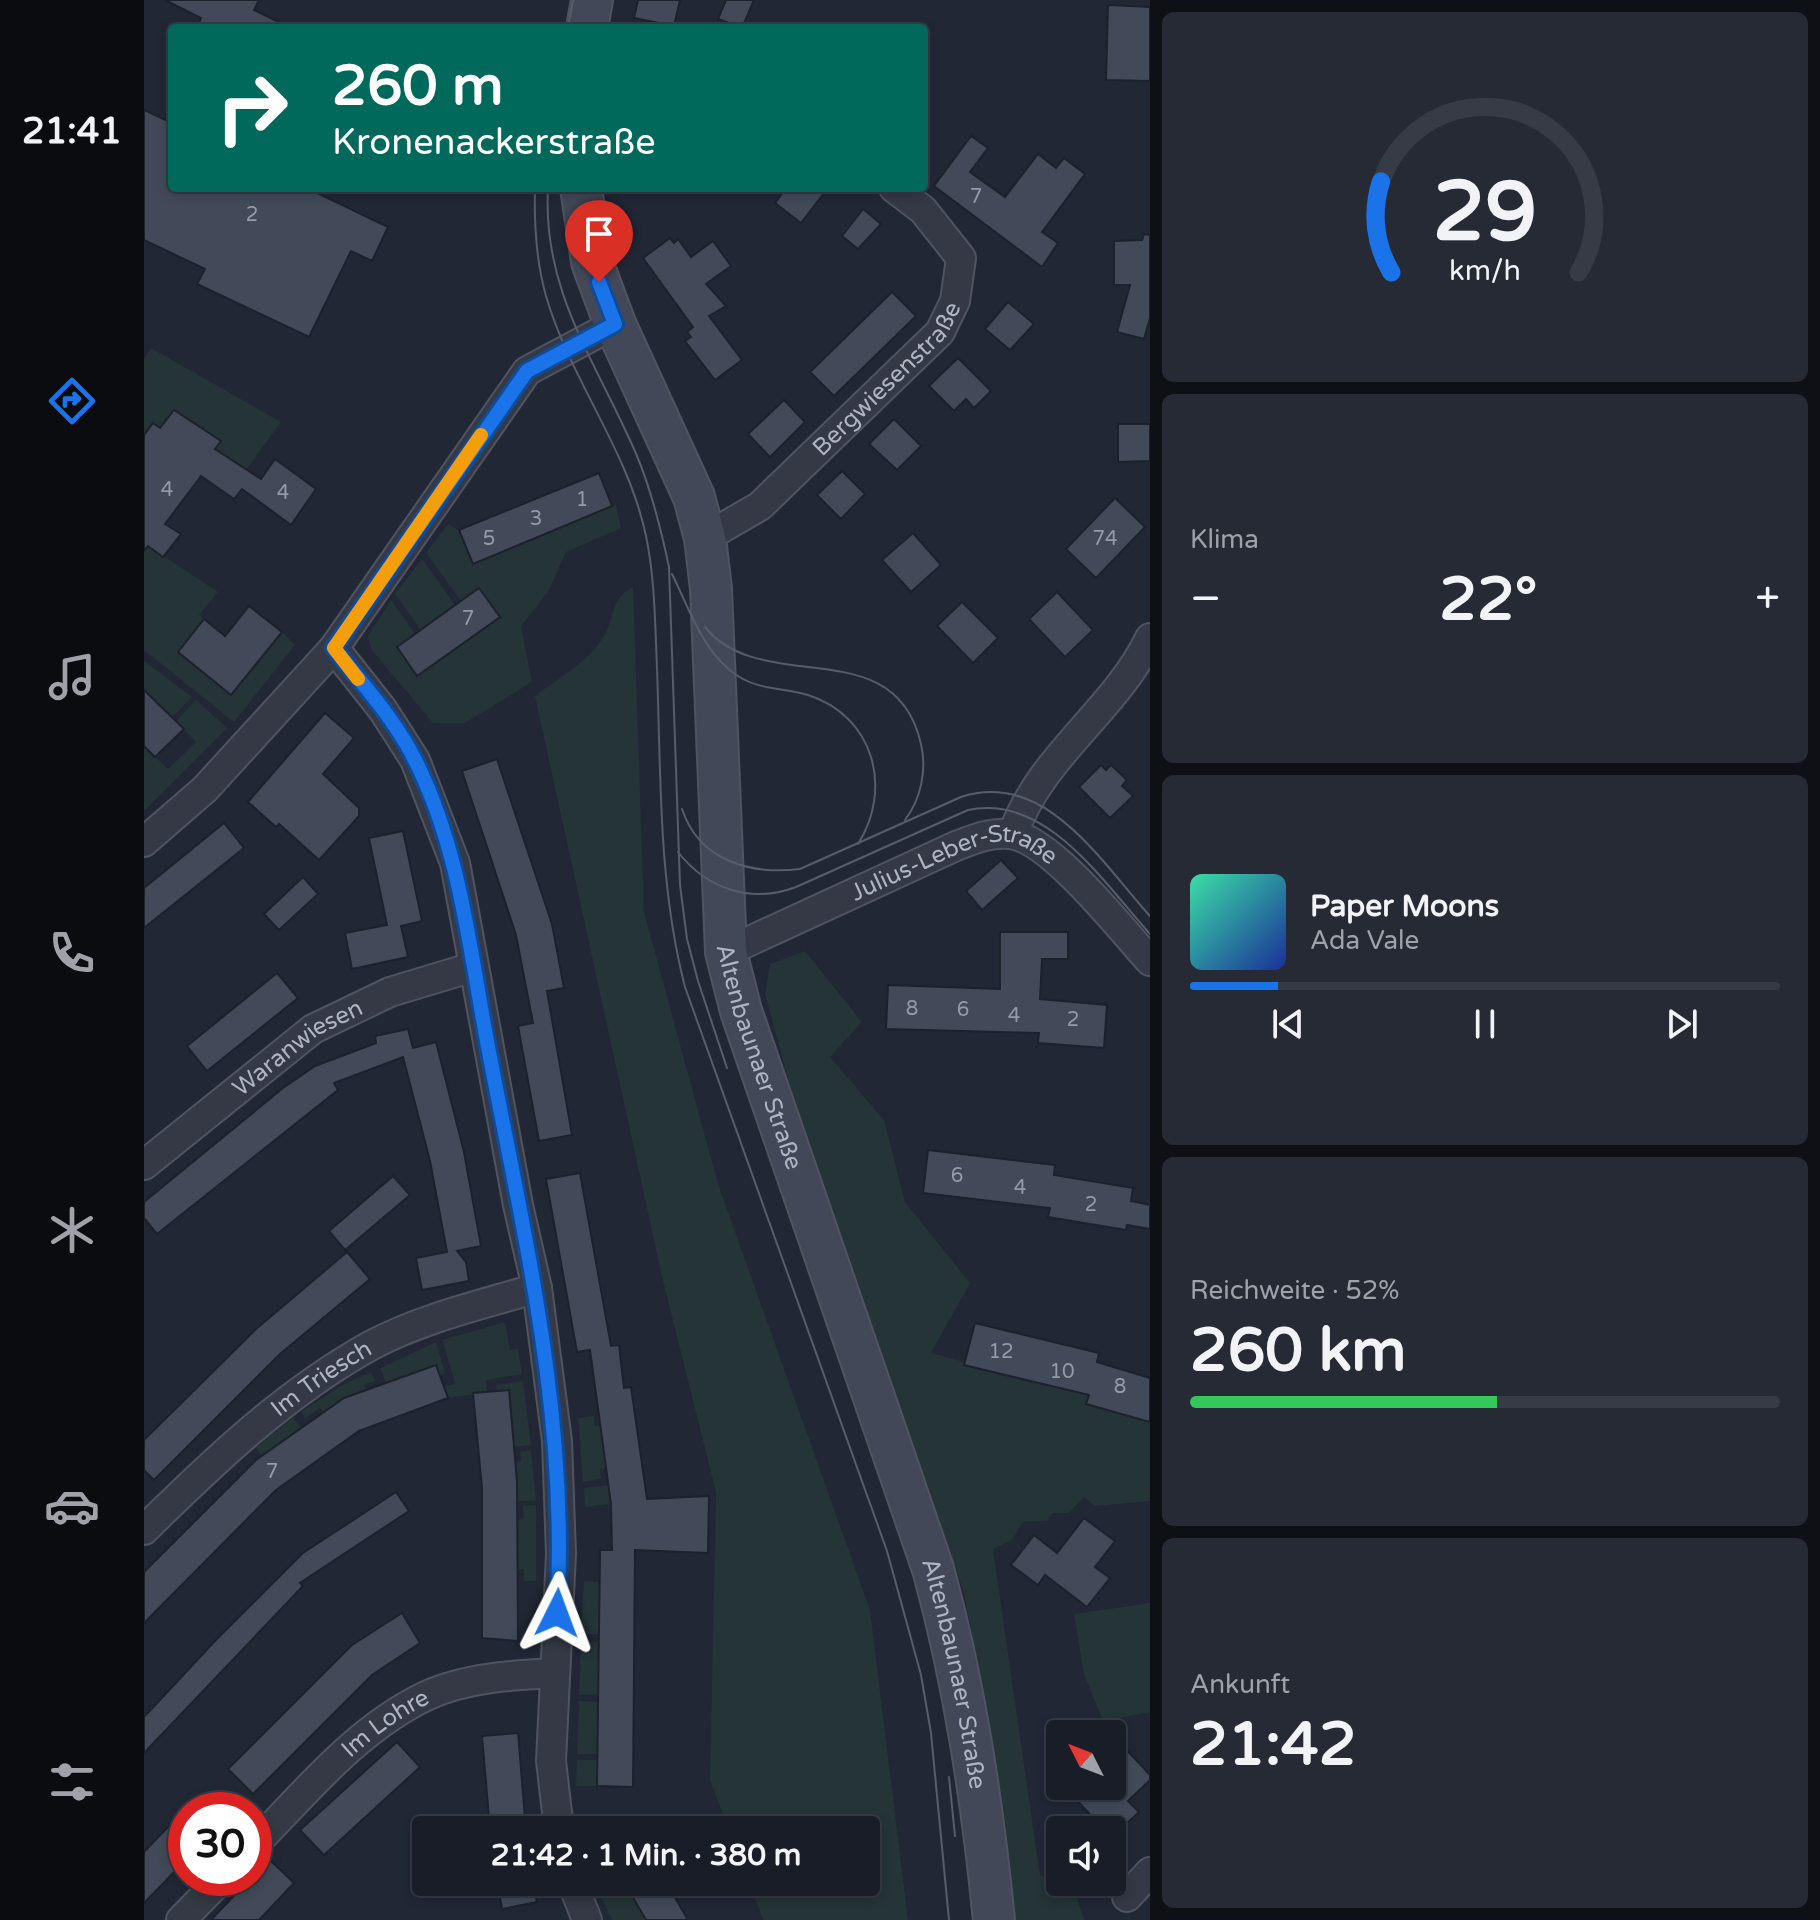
<!DOCTYPE html>
<html lang="de">
<head>
<meta charset="utf-8">
<style>
  :root { --surface:#191d28; --page:#262a34; --text:#f1f3f6; --muted:#9fa2a8; --line:#373b45; --accent:#1a73e8 }
  body { margin:0; font-family:"Varela Round",sans-serif; background:var(--page); color:var(--text); height:100vh; display:flex; flex-direction:column; font-size:30px; white-space:nowrap }
  * { box-sizing:border-box; margin:0 }
  p { font-size:26px; color:var(--muted) }
  .icon { flex:none; width:44px; height:44px; fill:none; stroke:currentColor; stroke-width:2; stroke-linecap:round; stroke-linejoin:round }
  .map { position:relative; flex:1; overflow:hidden }
  .details { display:flex; flex-direction:column; gap:12px; padding:12px; background:#0e1016; width:670px }
  .details>* { flex:none }
  .banner { position:absolute; left:24px; top:24px; width:760px; height:168px; border-radius:8px; box-shadow:0 4px 12px #0003,0 0 0 2px var(--line); background:#00695c; color:#fff; overflow:hidden }
  .needle { width:52px; rotate:312deg }
  .tools { position:absolute; left:902px; top:1720px; display:grid; gap:16px }
  .tools a { display:grid; place-items:center; width:80px; height:80px; border-radius:8px; background:var(--surface); box-shadow:0 4px 12px #0003,0 0 0 2px var(--line); font-size:40px }
  .speed { position:absolute; left:24px; top:1792px; display:flex; gap:16px; font-size:40px; font-weight:700; text-align:center }
  .speed>* { display:grid; place-content:center; width:104px; height:104px; border-radius:50%; background:var(--surface); box-shadow:0 4px 12px #0003,0 0 0 2px var(--line); line-height:1 }
  .speed .limit { border:12px solid #d22; background:#fff; color:#111 }
  .pin { position:absolute; display:grid; place-items:center; width:68px; height:68px; color:#fff; margin:-82px -34px; border-radius:50% 50% 50% 0; rotate:-45deg; box-shadow:0 0 8px #0007 }
  .pin .icon { rotate:45deg }
  .me { position:absolute; width:88px; margin:-44px; rotate:3deg; stroke-linejoin:round; filter:drop-shadow(0 0 6px #0008) }
  .turn { display:flex; align-items:center; gap:28px; height:168px; padding:0 32px; font-size:36px }
  .turn .icon { width:104px; height:104px; stroke-width:2.5 }
  .turn b { display:block; font-size:56px; line-height:68px }
  .big { font-size:60px; font-weight:800; line-height:1.1 }
  .details .card { flex:1; display:flex; flex-direction:column; justify-content:center; gap:12px; min-width:0; padding:0 28px; border-radius:12px; background:var(--page) }
  .details .dial { align-items:center; gap:0 }
  .dial svg { height:208px; overflow:visible; fill:none; stroke:var(--line); stroke-width:7; stroke-linecap:round; text-anchor:middle }
  .dial text { fill:var(--text); stroke:none }
  .song { display:flex; align-items:center; gap:24px }
  .cover { width:96px; height:96px; border-radius:12px; background:linear-gradient(135deg,hsl(160 70% 55%),hsl(230 70% 35%)) }
  .played { height:8px; border-radius:4px; background:linear-gradient(90deg,var(--accent) 15%,var(--line) 15%) }
  .keys { display:flex; justify-content:space-around; direction:ltr }
  .heat { display:flex; justify-content:space-between; align-items:center; font-size:44px; direction:ltr }
  .charge { height:12px; border-radius:6px; background:linear-gradient(90deg,#34c759 52%,var(--line) 0) }
  .trip { position:absolute; left:268px; top:1816px; width:468px; height:80px; border-radius:8px; background:var(--surface); box-shadow:0 4px 12px #0003,0 0 0 2px var(--line); font-weight:800; line-height:80px; text-align:center }
  main { display:flex; flex:1; min-height:0 }
  .tab-bar { display:flex; flex-direction:column; width:144px; justify-content:space-around; align-items:center; background:#0a0c10; color:var(--muted) }
  .tab-bar .icon { width:56px; height:56px }
  .tab-bar .current { color:var(--accent) }
  .tab-bar b { font-size:36px; color:var(--text) }
  .map>svg:first-child { display:block }
  .green { fill:#243437 }
  .building { fill:#424a59; stroke:#1c212c; stroke-width:2 }
  .lines { fill:none; stroke-linecap:round; stroke-linejoin:round }
  .street-casing { stroke:#4f5460; stroke-width:32 }
  .secondary-casing { stroke:#4f5460; stroke-width:44 }
  .street { stroke:#343945; stroke-width:28 }
  .secondary { stroke:#434858; stroke-width:40 }
  .tram { stroke:#565d6c; stroke-width:2 }
  .route-casing { stroke:#114b97; stroke-width:20 }
  .route { stroke:#1a73e8; stroke-width:14 }
  .slow { stroke:#f59e0b; stroke-width:14 }
  .labels { text-anchor:middle; stroke-width:8; stroke-linejoin:round; paint-order:stroke }
  .number-label { font-size:20px; fill:#939aa8 }
  .street-label { font-size:24px; fill:#aeb4c2; stroke:#1a1f2a }
</style>
</head>
<body>
<main>
<nav class="tab-bar">
<b>21:41</b>
<svg class="icon current" aria-label="directions" viewBox="0 0 24 24"><path d="M12 3l9 9-9 9-9-9zM9 14v-3h6M13 9l2 2-2 2"/></svg>
<svg class="icon" aria-label="music" viewBox="0 0 24 24"><path d="M9 18V5l10-2v13"/><circle cx="6" cy="18" r="3"/><circle cx="16" cy="16" r="3"/></svg>
<svg class="icon" aria-label="phone" viewBox="0 0 24 24"><path d="M5 4h4l2 5-3 2q2 4 5 5l2-3 5 2v4C11 20 4 13 5 4z"/></svg>
<svg class="icon" aria-label="climate" viewBox="0 0 24 24"><path d="M12 3v18M4 7l16 10M4 17L20 7"/></svg>
<svg class="icon" aria-label="car" viewBox="0 0 24 24"><path d="M5 17H2v-5l4-1 3-4h7l3 4 3 1v5h-3M9 17h6M6 11h13"/><circle cx="7" cy="17" r="2"/><circle cx="17" cy="17" r="2"/></svg>
<svg class="icon" aria-label="filters" viewBox="0 0 24 24"><path d="M4 7h16M4 17h16"/><circle cx="9" cy="7" r="2"/><circle cx="15" cy="17" r="2"/></svg>
</nav>
<div class="map">
<svg width="1006" height="1920" viewBox="0 0 1006 1920">
  <rect width="100%" height="100%" fill="#212735"/>
  <!-- green -->
  <g class="green">
    <path d="M 7,348 L 137,422 L 102,470 L 71,449 L 77,441 L 30,410 L 16,428 L 0,435 L 0,359 Z"/>
    <path d="M 472,505 L 477,528 L 422,552 L 404,592 L 377,626 L 388,682 L 321,723 L 289,723 L 227,649 L 224,636 L 247,600 L 271,634 L 253,648 L 273,676 L 355,617 L 317,601 L 282,553 L 304,524 L 315,530 L 329,564 Z"/>
    <path d="M 0,543 L 74,592 L 55,615 L 60,619 L 34,652 L 86,695 L 138,632 L 151,645 L 90,722 L 0,650 Z"/>
    <path d="M 278,559 L 311,605 L 277,630 L 251,594 Z"/>
    <path d="M 489,587 L 500,912 L 574,1184 L 726,1610 L 764,1920 L 619,1920 L 605,1882 L 722,1882 L 722,1830 L 585,1830 L 566,1780 L 572,1492 L 519,1281 L 391,696 C 414,678 448,660 461,634 C 471,615 467,598 489,587 Z"/>
    <path d="M 0,661 L 48,697 L 28,717 L 9,698 L 0,706 Z"/>
    <path d="M 52,700 L 83,728 L 0,811 L 0,746 L 24,769 L 52,742 L 32,721 Z"/>
    <path d="M 661,951 L 718,1022 L 686,1057 L 740,1120 L 761,1202 L 826,1283 L 787,1353 L 945,1395 L 943,1404 L 1006,1422 L 1006,1501 L 951,1506 L 940,1497 L 925,1513 L 909,1513 L 903,1521 L 879,1522 L 868,1540 L 849,1549 L 896,1875 L 932,1895 L 940,1920 L 864,1920 L 850,1752 L 820,1593 L 651,1105 L 621,994 L 626,964 Z"/>
    <path d="M 361,1322 L 366,1350 L 374,1349 L 378,1374 L 342,1380 L 343,1392 L 304,1398 L 300,1387 L 311,1383 L 298,1340 Z"/>
    <path d="M 292,1342 L 301,1373 L 295,1376 L 291,1365 L 242,1383 L 236,1368 Z"/>
    <path d="M 227,1372 L 231,1381 L 220,1385 L 222,1391 L 180,1413 L 176,1408 L 161,1418 L 157,1412 L 196,1386 Z"/>
    <path d="M 379,1381 L 387,1445 L 370,1447 L 365,1390 L 353,1391 L 352,1385 Z"/>
    <path d="M 450,1416 L 451,1426 L 456,1425 L 462,1468 L 456,1469 L 457,1479 L 439,1482 L 434,1418 Z"/>
    <path d="M 149,1418 L 157,1428 L 118,1456 L 111,1447 Z"/>
    <path d="M 387,1450 L 392,1501 L 373,1501 L 372,1462 L 377,1461 L 376,1452 Z"/>
    <path d="M 465,1485 L 467,1504 L 441,1507 L 440,1488 Z"/>
    <path d="M 392,1505 L 392,1581 L 380,1581 L 380,1569 L 374,1569 L 373,1520 L 380,1519 L 379,1506 Z"/>
    <path d="M 440,1581 L 456,1582 L 455,1634 L 437,1634 Z"/>
    <path d="M 1006,1603 L 1006,1712 L 959,1721 L 940,1674 L 930,1614 Z"/>
    <path d="M 437,1641 L 455,1642 L 454,1694 L 435,1695 Z"/>
    <path d="M 435,1701 L 454,1702 L 454,1754 L 433,1754 Z"/>
    <path d="M 433,1760 L 453,1760 L 453,1786 L 432,1786 Z"/>
    <path d="M 481,1883 L 502,1920 L 468,1920 L 457,1897 Z"/>
  </g>
  <!-- building -->
  <g class="building">
    <path d="M 21,0 L 115,0 L 110,10 L 147,28 L 53,28 L 57,18 Z"/>
    <path d="M 494,0 L 536,0 L 530,26 L 490,18 Z"/>
    <path d="M 582,0 L 610,0 L 598,28 L 574,19 Z"/>
    <path d="M 964,5 L 1006,7 L 1006,81 L 962,80 Z"/>
    <path d="M 0,110 L 28,123 L 28,188 L 163,188 L 244,227 L 228,261 L 207,251 L 165,337 L 53,284 L 61,269 L 0,240 Z"/>
    <path d="M 827,136 L 844,148 L 826,172 L 861,197 L 894,154 L 912,168 L 920,158 L 941,174 L 898,232 L 914,243 L 898,267 L 790,186 Z"/>
    <path d="M 642,188 L 684,188 L 657,223 L 631,203 Z"/>
    <path d="M 719,209 L 737,224 L 714,249 L 698,236 Z"/>
    <path d="M 1000,234 L 1006,235 L 1006,318 L 1000,339 L 973,332 L 986,285 L 970,285 L 970,241 L 998,240 Z"/>
    <path d="M 526,238 L 530,243 L 534,239 L 547,257 L 569,241 L 587,266 L 562,284 L 582,306 L 565,316 L 598,360 L 571,380 L 541,341 L 547,337 L 543,332 L 549,327 L 499,258 Z"/>
    <path d="M 748,292 L 772,316 L 690,396 L 666,372 Z"/>
    <path d="M 864,302 L 890,324 L 866,350 L 841,329 Z"/>
    <path d="M 814,358 L 847,391 L 830,408 L 822,399 L 810,411 L 785,386 Z"/>
    <path d="M 640,400 L 661,422 L 626,457 L 604,434 Z"/>
    <path d="M 30,410 L 77,441 L 71,449 L 117,479 L 131,459 L 172,489 L 147,525 L 98,489 L 90,499 L 57,476 L 21,524 L 37,534 L 19,557 L 4,546 L 0,551 L 0,435 L 9,423 L 16,428 Z"/>
    <path d="M 750,419 L 777,446 L 753,470 L 725,444 Z"/>
    <path d="M 974,424 L 1006,424 L 1006,461 L 974,462 Z"/>
    <path d="M 698,471 L 721,494 L 697,519 L 673,495 Z"/>
    <path d="M 455,473 L 468,506 L 329,564 L 315,530 Z"/>
    <path d="M 971,498 L 1001,527 L 952,578 L 922,549 Z"/>
    <path d="M 769,533 L 797,565 L 767,592 L 738,560 Z"/>
    <path d="M 335,588 L 356,617 L 273,676 L 253,647 Z"/>
    <path d="M 913,592 L 949,630 L 921,657 L 885,619 Z"/>
    <path d="M 818,602 L 854,638 L 829,663 L 793,626 Z"/>
    <path d="M 105,606 L 138,632 L 87,695 L 34,652 L 60,619 L 81,636 Z"/>
    <path d="M 0,690 L 40,729 L 11,757 L 0,746 Z"/>
    <path d="M 181,713 L 210,738 L 179,774 L 215,808 L 215,816 L 175,860 L 135,824 L 132,827 L 104,802 Z"/>
    <path d="M 353,759 L 408,924 L 420,988 L 403,991 L 428,1135 L 395,1141 L 374,1026 L 389,1023 L 372,935 L 318,771 Z"/>
    <path d="M 957,765 L 962,770 L 967,765 L 983,780 L 978,786 L 989,796 L 966,818 L 935,787 Z"/>
    <path d="M 80,823 L 100,848 L 0,928 L 0,888 Z"/>
    <path d="M 259,831 L 278,921 L 257,926 L 264,957 L 208,969 L 201,933 L 243,925 L 225,838 Z"/>
    <path d="M 857,860 L 874,878 L 838,910 L 822,891 Z"/>
    <path d="M 159,877 L 174,894 L 135,930 L 120,914 Z"/>
    <path d="M 856,932 L 924,932 L 924,959 L 898,959 L 896,999 L 963,1005 L 960,1048 L 894,1043 L 895,1033 L 742,1029 L 744,985 L 856,989 Z"/>
    <path d="M 133,973 L 154,998 L 63,1071 L 43,1046 Z"/>
    <path d="M 264,1029 L 269,1048 L 292,1042 L 320,1152 L 337,1246 L 313,1251 L 322,1262 L 325,1281 L 278,1290 L 272,1258 L 303,1252 L 286,1161 L 259,1057 L 190,1083 L 194,1090 L 13,1234 L 0,1218 L 0,1202 L 139,1088 L 171,1066 L 232,1043 L 231,1036 Z"/>
    <path d="M 784,1150 L 911,1165 L 910,1175 L 989,1188 L 987,1201 L 1006,1205 L 1006,1229 L 983,1225 L 982,1230 L 904,1217 L 906,1208 L 779,1193 Z"/>
    <path d="M 436,1173 L 467,1346 L 475,1345 L 480,1388 L 487,1387 L 503,1499 L 565,1496 L 564,1553 L 491,1550 L 489,1787 L 453,1786 L 456,1550 L 468,1550 L 467,1504 L 446,1350 L 433,1352 L 402,1179 Z"/>
    <path d="M 249,1176 L 266,1195 L 201,1250 L 185,1231 Z"/>
    <path d="M 203,1252 L 226,1279 L 136,1354 L 10,1480 L 0,1470 L 0,1440 L 112,1329 Z"/>
    <path d="M 831,1323 L 955,1353 L 953,1362 L 1006,1378 L 1006,1422 L 942,1404 L 945,1395 L 820,1365 Z"/>
    <path d="M 292,1365 L 304,1398 L 215,1431 L 132,1490 L 0,1623 L 0,1572 L 112,1460 L 200,1398 Z"/>
    <path d="M 365,1390 L 373,1481 L 374,1641 L 338,1638 L 338,1488 L 329,1393 Z"/>
    <path d="M 252,1492 L 265,1511 L 156,1583 L 159,1586 L 0,1753 L 0,1717 L 70,1642 L 159,1553 Z"/>
    <path d="M 940,1518 L 971,1541 L 951,1567 L 966,1578 L 943,1607 L 901,1575 L 894,1585 L 867,1565 L 890,1535 L 913,1553 Z"/>
    <path d="M 258,1613 L 276,1643 L 228,1675 L 109,1794 L 84,1769 L 208,1645 Z"/>
    <path d="M 374,1733 L 382,1830 L 346,1830 L 338,1736 Z"/>
    <path d="M 253,1742 L 276,1767 L 180,1855 L 156,1830 Z"/>
    <path d="M 981,1748 L 1006,1775 L 1006,1780 L 984,1801 L 995,1812 L 968,1837 L 968,1830 L 960,1830 L 920,1786 L 968,1786 L 968,1760 Z"/>
    <path d="M 42,1808 L 42,1860 L 0,1903 L 0,1852 Z"/>
    <path d="M 125,1859 L 150,1883 L 115,1920 L 67,1920 Z"/>
    <path d="M 353,1882 L 389,1882 L 393,1902 L 358,1909 Z"/>
    <path d="M 480,1882 L 522,1882 L 544,1920 L 502,1920 Z"/>
  </g>
  <g class="lines">
    <!-- street casing -->
    <g class="street-casing">
      <g id="street">
        <path id="s1" d="M 561,538 L 616,506 L 796,332 L 811,301 L 817,258 L 779,210 L 750,188"/>
        <path d="M 190,648 L 239,710 L 271,760 L 311,863 L 374,1205 L 393,1288 L 413,1441 L 417,1554 L 407,1761 L 415,1830"/>
        <path d="M 869,834 C 896,756 971,711 1006,638"/>
        <path d="M 0,842 L 61,789 L 190,648 L 383,371 L 471,324"/>
        <path id="s2" d="M 582,952 L 812,846 C 830,839 846,832 866,834 C 907,839 977,929 1006,961"/>
        <path id="s3" d="M 0,1165 L 169,1029 L 246,992 L 329,967"/>
        <path id="s4" d="M 0,1530 C 70,1461 140,1394 226,1346 C 278,1318 337,1305 393,1288"/>
        <path id="s5" d="M 110,1845 C 163,1791 213,1729 282,1696 C 320,1678 369,1675 410,1673"/>
        <path d="M 428,1882 L 443,1920"/>
        <path d="M 983,1897 L 1006,1872"/>
        <path d="M 37,1920 L 78,1878"/>
      </g>
    </g>
    <!-- secondary casing -->
    <g class="secondary-casing">
      <g id="secondary">
        <path d="M 443,28 L 448,0"/>
        <path id="s6" d="M 437,188 L 448,262 L 471,324 L 550,497 L 561,538 L 567,589 L 582,952 L 597,1011 L 789,1569 C 821,1685 838,1801 850,1920"/>
      </g>
    </g>
    <!-- street -->
    <use href="#street" class="street"/>
    <!-- secondary -->
    <use href="#secondary" class="secondary"/>
    <!-- tram -->
    <g class="tram">
      <path d="M 424,28 L 429,0"/>
      <path d="M 391,188 C 390,225 392,261 402,296 C 426,379 484,450 502,536 C 511,579 511,624 513,668 C 517,775 514,883 541,987 L 743,1551 L 777,1675 L 787,1733 L 805,1920"/>
      <path d="M 404,188 C 398,293 454,364 493,456 C 508,492 517,529 525,567 L 536,885 L 543,939 L 554,981 L 583,1068"/>
      <path d="M 528,574 C 545,608 560,655 594,676 C 615,690 640,688 664,695 C 730,716 749,789 714,844"/>
      <path d="M 561,627 C 618,698 751,629 777,744 C 783,770 777,799 761,820"/>
      <path d="M 538,809 C 555,861 607,875 656,869 L 817,797 C 901,769 957,862 1006,916"/>
      <path d="M 534,852 C 563,889 607,904 652,887 L 824,810 C 902,793 959,882 1006,934"/>
      <path d="M 805,1777 L 811,1836"/>
    </g>
  </g>
  <g class="lines">
    <!-- route casing -->
    <g class="route-casing">
      <path id="route" d="M 413,1613 C 425,1420 381,1240 345,1052 C 326,954 317,851 271,760 C 251,719 218,684 190,648 L 383,371 L 471,324 L 455,282"/>
    </g>
    <!-- route -->
    <use href="#route" class="route"/>
    <!-- slow -->
    <path class="slow" d="M 214,679 L 190,648 L 337,435"/>
  </g>
  <g class="labels">
    <!-- number labels -->
    <g class="number-label">
      <text x="832" y="203">7</text>
      <text x="108" y="221">2</text>
      <text x="23" y="496">4</text>
      <text x="139" y="499">4</text>
      <text x="438" y="506">1</text>
      <text x="392" y="525">3</text>
      <text x="345" y="545">5</text>
      <text x="961" y="545">74</text>
      <text x="324" y="625">7</text>
      <text x="768" y="1015">8</text>
      <text x="819" y="1016">6</text>
      <text x="870" y="1022">4</text>
      <text x="929" y="1026">2</text>
      <text x="813" y="1182">6</text>
      <text x="876" y="1194">4</text>
      <text x="947" y="1211">2</text>
      <text x="857" y="1358">12</text>
      <text x="918" y="1378">10</text>
      <text x="976" y="1393">8</text>
      <text x="128" y="1478">7</text>
    </g>
    <!-- street labels -->
    <g class="street-label">
      <text dy="8" stroke="none"><textPath href="#s1" startOffset="244">Bergwiesenstraße</textPath></text>
      <text dy="8" stroke="none"><textPath href="#s2" startOffset="250">Julius-Leber-Straße</textPath></text>
      <text dy="8" stroke="none"><textPath href="#s3" startOffset="194">Waranwiesen</textPath></text>
      <text dy="8" stroke="none"><textPath href="#s6" startOffset="898">Altenbaunaer Straße</textPath></text>
      <text dy="8" stroke="none"><textPath href="#s4" startOffset="234">Im Triesch</textPath></text>
      <text dy="8" stroke="none"><textPath href="#s6" startOffset="1546">Altenbaunaer Straße</textPath></text>
      <text dy="8" stroke="none"><textPath href="#s5" startOffset="180">Im Lohre</textPath></text>
    </g>
  </g>
</svg>
<div class="tools">
<a><svg class="needle" viewBox="-14 -14 28 28"><path d="M0-13l5 13h-10z" fill="#e53935"/><path d="M0 13l5-13h-10z" fill="#9fa2a8"/></svg></a>
<a><svg class="icon" aria-label="sound" viewBox="0 0 24 24"><path d="M4 9h4l5-4v14l-5-4H4zM17 9q2 3 0 6"/></svg></a>
</div>
<div class="speed"><div class="limit">30</div></div>
<div class="pin" style="left:455px;top:282px;background:#d93025"><svg class="icon" aria-label="arrive" viewBox="0 0 24 24"><path d="M6 21V4h12l-3 4 3 4H6"/></svg></div>
<svg class="me" style="left:413px;top:1613px" viewBox="-20 -20 40 40"><path d="M0-17L14 15 0 8-14 15z" fill="#1a73e8" stroke="#fff" stroke-width="4"/></svg>
<div class="trip">21:42 · 1 Min. · 380 m</div>
<div class="banner">
<div class="turn"><svg class="icon" aria-label="right" viewBox="0 0 24 24"><path d="M7 20v-9h11M14 6l5 5-5 5"/></svg><div><b>260 m</b>Kronenackerstraße</div></div>
</div>
</div>
<section class="details">
<div class="card dial"><svg viewBox="0 0 100 80">
<path d="M14 69A42 42 0 1 1 86 69"/>
<path d="M14 69A42 42 0 0 1 10 34" stroke="#1a73e8"/>
<text x="50" y="56" font-size="32" font-weight="700">29</text>
<text x="50" y="72" font-size="11">km/h</text>
</svg></div>
<div class="card"><p>Klima</p>
<div class="heat"><a>−</a><b class="big">22°</b><a>+</a></div>
</div>
<div class="card">
<div class="song"><i class="cover"></i><div><b>Paper Moons</b><p>Ada Vale</p></div></div>
<div class="played"></div>
<div class="keys"><svg class="icon" aria-label="previous" viewBox="0 0 24 24"><path d="M18 5L8 12l10 7zM5 5v14"/></svg><svg class="icon" aria-label="pause" viewBox="0 0 24 24"><path d="M8 5v14M16 5v14"/></svg><svg class="icon" aria-label="next" viewBox="0 0 24 24"><path d="M6 5l10 7-10 7zM19 5v14"/></svg></div>
</div>
<div class="card"><p>Reichweite · 52%</p><b class="big">260 km</b><div class="charge"></div></div>
<div class="card"><p>Ankunft</p><b class="big">21:42</b></div>
</section>
</main>
</body>
</html>
